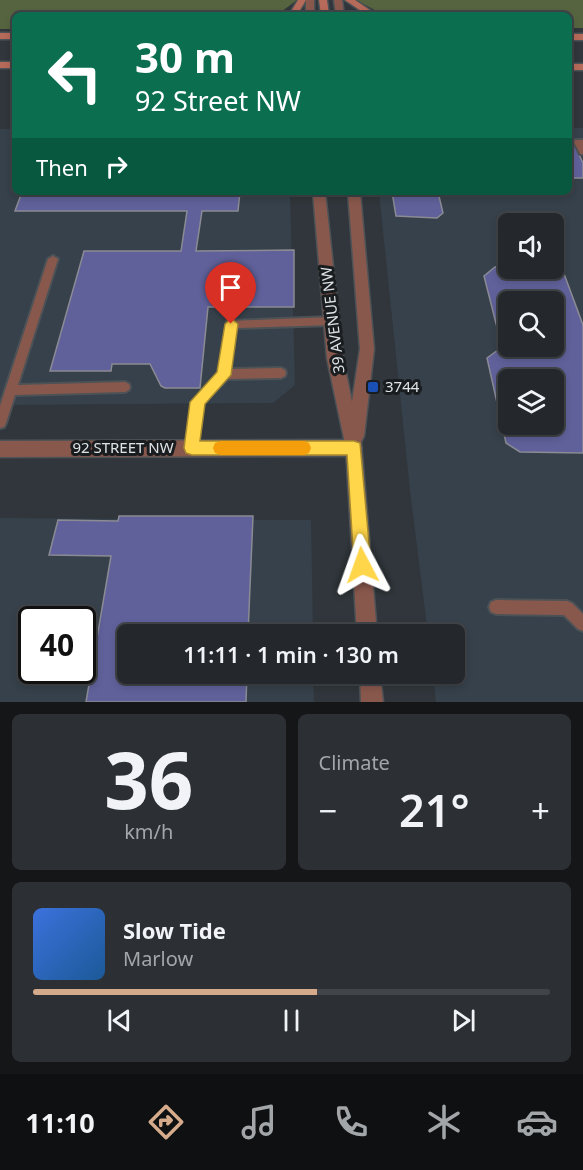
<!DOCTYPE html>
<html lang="en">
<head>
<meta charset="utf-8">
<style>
  :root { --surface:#24282c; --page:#2c3034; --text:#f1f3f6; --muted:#a3a6a9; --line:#414448; --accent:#d6ab8b }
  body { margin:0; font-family:"Noto Sans",sans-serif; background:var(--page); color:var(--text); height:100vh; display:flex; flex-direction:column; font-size:22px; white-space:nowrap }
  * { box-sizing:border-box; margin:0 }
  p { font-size:20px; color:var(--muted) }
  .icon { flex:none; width:33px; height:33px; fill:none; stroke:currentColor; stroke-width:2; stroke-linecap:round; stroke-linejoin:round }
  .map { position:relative; height:702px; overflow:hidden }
  .side { display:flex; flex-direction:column; gap:12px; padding:12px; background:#141618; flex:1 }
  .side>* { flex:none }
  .hud { position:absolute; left:12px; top:12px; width:560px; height:183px; border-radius:9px; box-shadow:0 3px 9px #0003,0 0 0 2px var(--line); background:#0b6e4f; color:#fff; overflow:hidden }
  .buttons { position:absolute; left:498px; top:213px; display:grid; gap:12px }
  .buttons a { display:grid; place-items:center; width:66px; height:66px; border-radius:9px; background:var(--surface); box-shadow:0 3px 9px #0003,0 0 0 2px var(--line); font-size:30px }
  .speed { position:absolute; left:18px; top:606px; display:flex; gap:12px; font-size:30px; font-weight:700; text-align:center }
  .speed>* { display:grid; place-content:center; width:78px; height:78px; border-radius:50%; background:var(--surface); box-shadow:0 3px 9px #0003,0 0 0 2px var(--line); line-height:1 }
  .speed .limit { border:3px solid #111; border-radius:9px; background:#fff; color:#111 }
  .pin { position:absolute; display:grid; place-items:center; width:51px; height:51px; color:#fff; margin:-62px -26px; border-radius:50% 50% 50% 0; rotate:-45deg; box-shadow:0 0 6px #0007 }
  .pin .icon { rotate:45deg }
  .me { position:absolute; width:66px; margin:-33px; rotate:356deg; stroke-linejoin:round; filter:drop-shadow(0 0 4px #0008) }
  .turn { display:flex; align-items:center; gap:21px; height:126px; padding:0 24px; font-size:27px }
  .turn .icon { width:78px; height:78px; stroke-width:2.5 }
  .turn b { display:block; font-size:42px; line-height:51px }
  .then { display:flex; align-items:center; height:57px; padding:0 24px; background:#0003; gap:12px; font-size:22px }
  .big { font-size:45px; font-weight:600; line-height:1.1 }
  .side .widget { flex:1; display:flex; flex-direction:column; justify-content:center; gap:9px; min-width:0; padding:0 21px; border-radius:9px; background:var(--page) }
  .side .dial { align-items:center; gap:0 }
  .dial b { font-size:78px; line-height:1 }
  .song { display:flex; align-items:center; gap:18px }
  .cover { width:72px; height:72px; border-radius:9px; background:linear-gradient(135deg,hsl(220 70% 55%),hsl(210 70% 35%)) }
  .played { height:6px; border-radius:3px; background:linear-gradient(90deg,var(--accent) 55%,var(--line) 55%) }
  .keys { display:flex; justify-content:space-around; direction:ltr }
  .heat { display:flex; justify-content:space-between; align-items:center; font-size:33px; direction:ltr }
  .side .tiles { flex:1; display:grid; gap:12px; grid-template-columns:1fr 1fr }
  .widget:last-child { grid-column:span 2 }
  .trip { position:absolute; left:117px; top:624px; width:348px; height:60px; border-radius:9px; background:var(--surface); box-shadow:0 3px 9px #0003,0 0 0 2px var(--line); font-weight:600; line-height:60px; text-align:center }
  .menu { display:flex; height:96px; justify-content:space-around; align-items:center; background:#0e1012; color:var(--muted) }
  .menu .icon { width:42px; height:42px }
  .menu .on { color:var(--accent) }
  .menu b { font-size:27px; color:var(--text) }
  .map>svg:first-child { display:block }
  .built { fill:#36414b; fill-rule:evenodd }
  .green { fill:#56643f }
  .building { fill:#60619a; stroke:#8b8b94; stroke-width:1.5; fill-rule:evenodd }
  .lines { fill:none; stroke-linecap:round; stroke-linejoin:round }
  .service-casing { stroke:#4c5256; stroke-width:4 }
  .minor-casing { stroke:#4c5256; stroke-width:3 }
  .tertiary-casing { stroke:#4c5256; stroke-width:3 }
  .secondary-casing { stroke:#4c5256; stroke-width:3 }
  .service { fill:#89584d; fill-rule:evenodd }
  .minor { fill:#89584d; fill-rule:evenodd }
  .tertiary { fill:#89584d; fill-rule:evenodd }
  .secondary { fill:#b66a59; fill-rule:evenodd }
  .route { fill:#ffd54a; stroke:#a68a30; stroke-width:1.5 }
  .slow { fill:#f59e0b }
  .transit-dot { fill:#1a4fb4; stroke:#1a1d1f; stroke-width:2 }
  .labels { text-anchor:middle; stroke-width:6; stroke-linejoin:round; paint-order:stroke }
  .street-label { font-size:15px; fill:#dfe3e6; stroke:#1a1d1f }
  .poi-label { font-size:15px; fill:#dfe3e6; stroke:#1a1d1f; text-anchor:start }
</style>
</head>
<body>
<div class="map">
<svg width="583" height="702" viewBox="0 0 583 702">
  <rect width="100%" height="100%" fill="#30363b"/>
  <!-- built -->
  <g class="built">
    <path d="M 569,128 L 583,128 L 583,702 L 436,702 L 433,674 L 454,674 L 454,634 L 428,634 L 410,490 L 379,192 L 568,192 ZM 508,224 L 554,224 L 554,268 L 508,268 ZM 508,302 L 554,302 L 554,346 L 508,346 ZM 508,380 L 554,380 L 554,424 L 508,424 Z"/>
    <path d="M 0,129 L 15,129 L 15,192 L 290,192 L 295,385 L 273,403 L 0,405 Z"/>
    <path d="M 0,518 L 311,520 L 313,634 L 128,634 L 128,674 L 313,674 L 314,702 L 0,702 ZM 32,620 L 82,620 L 82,670 L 32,670 Z"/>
  </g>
  <!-- green -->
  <g class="green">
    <path d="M 0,0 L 297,0 L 277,15 L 15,15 L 15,29 L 0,29 Z"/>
    <path d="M 356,0 L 583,0 L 583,28 L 569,28 L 568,15 L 384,15 Z"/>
  </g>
  <!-- building -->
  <g class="building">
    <path d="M 568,132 L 583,163 L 583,178 L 568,178 Z"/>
    <path d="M 22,192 L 240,192 L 238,211 L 202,211 L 196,251 L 294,250 L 294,307 L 208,307 L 200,388 L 165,388 L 161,386 L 150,364 L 112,364 L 111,371 L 50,371 L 84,251 L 181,251 L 187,211 L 15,211 Z"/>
    <path d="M 392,192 L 438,192 L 443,213 L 437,218 L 396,216 Z"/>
    <path d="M 495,267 L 508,267 L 514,271 L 563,271 L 583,325 L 583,453 L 520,452 L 506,443 L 487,358 L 502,347 L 484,276 ZM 508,302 L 554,302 L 554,346 L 508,346 ZM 508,380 L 554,380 L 554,424 L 508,424 Z"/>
    <path d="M 119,516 L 253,516 L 248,634 L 128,634 L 128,674 L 247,674 L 246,702 L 86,702 L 111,556 L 49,555 L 58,520 L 118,521 Z"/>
  </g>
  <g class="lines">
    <!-- service casing -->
    <g class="service-casing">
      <g id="service">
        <path d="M 575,140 L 583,140 L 583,154 L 580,154 L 574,142 Z"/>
        <path d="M 53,256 L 58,259 L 18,385 L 125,382 L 129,384 L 130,387 L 129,390 L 125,392 L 15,395 L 6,423 L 4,427 L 0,428 L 0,406 L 48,259 Z"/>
        <path d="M 332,317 L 337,321 L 332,325 L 236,328 L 230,369 L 281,368 L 285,370 L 286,373 L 285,376 L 281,378 L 227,379 L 203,404 L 198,448 L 196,452 L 192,453 L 188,452 L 186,448 L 192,402 L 219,372 L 227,321 Z"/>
        <path d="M 496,600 L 567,601 L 572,603 L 583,614 L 583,631 L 578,629 L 564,615 L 496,614 L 491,612 L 489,607 L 491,602 Z"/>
      </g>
    </g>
    <!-- minor casing -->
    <g class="minor-casing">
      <path id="minor" d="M 354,440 L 360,443 L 362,448 L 360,453 L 354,456 L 0,457 L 0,441 Z"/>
    </g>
    <!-- tertiary casing -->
    <g class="tertiary-casing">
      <g id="tertiary">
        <rect x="306" y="0" width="8" height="15"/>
        <path d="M 334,0 L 342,0 L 344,15 L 336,15 Z"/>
        <path d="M 313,192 L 325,192 L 343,358 L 352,402 L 360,349 L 348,192 L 360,192 L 374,349 L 364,436 L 361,442 L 377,634 L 357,634 L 346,448 L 327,358 Z"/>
        <path d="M 360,674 L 380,674 L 383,702 L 361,702 Z"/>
      </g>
    </g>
    <!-- secondary casing -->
    <g class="secondary-casing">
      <g id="secondary">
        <path d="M 298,0 L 306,0 L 297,15 L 289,15 Z"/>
        <path d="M 319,0 L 327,0 L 329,15 L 321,15 Z"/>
        <path d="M 345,0 L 355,0 L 377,15 L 367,15 Z"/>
        <rect x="0" y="33" width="15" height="6"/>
        <rect x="568" y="34" width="15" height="6"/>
        <rect x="0" y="62" width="15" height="6"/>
        <rect x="568" y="64" width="15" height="6"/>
      </g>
    </g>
    <!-- service -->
    <use href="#service" class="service"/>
    <!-- minor -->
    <use href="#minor" class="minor"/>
    <!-- tertiary -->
    <use href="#tertiary" class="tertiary"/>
    <!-- secondary -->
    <use href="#secondary" class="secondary"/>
  </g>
  <!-- route -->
  <path class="route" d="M 231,318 L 238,324 L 231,375 L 205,404 L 200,441 L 354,441 L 360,443 L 371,565 L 368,571 L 362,573 L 356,571 L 354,565 L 347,455 L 192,455 L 186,453 L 184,448 L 190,402 L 217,372 L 225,324 Z"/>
  <!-- slow -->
  <path class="slow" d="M 221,441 L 304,441 L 309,443 L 311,448 L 309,453 L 304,455 L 221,455 L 215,453 L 213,448 L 215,443 Z"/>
  <!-- markers -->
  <rect class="transit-dot" x="367" y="381" width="12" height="12" rx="3"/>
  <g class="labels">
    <!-- street labels -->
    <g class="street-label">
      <text transform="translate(333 320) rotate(-97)" y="5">39 AVENUE NW</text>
      <text x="123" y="453">92 STREET NW</text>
    </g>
    <!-- poi labels -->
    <g class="poi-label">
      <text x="385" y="392">3744</text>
    </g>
  </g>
</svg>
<div class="buttons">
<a><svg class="icon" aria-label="sound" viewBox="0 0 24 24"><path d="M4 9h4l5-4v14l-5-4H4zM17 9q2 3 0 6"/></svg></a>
<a><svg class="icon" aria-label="search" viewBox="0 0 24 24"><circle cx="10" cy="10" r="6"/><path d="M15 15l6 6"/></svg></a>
<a><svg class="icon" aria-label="layers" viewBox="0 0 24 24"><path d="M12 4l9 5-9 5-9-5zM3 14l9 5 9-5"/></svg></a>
</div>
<div class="speed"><div class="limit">40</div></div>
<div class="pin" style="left:231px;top:324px;background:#d93025"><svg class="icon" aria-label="arrive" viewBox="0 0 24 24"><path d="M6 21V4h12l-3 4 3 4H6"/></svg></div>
<svg class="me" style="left:362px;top:565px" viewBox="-20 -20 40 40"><path d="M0-17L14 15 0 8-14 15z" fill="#ffd54a" stroke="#fff" stroke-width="4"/></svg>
<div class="trip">11:11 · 1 min · 130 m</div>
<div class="hud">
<div class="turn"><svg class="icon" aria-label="left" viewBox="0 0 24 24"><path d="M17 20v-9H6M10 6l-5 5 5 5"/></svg><div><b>30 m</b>92 Street NW</div></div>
<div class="then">Then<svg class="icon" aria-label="right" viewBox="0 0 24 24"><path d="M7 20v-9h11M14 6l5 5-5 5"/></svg></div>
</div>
</div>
<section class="side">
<div class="tiles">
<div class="widget dial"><b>36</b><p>km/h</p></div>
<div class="widget"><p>Climate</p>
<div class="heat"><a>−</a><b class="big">21°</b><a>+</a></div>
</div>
<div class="widget">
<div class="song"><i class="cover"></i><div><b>Slow Tide</b><p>Marlow</p></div></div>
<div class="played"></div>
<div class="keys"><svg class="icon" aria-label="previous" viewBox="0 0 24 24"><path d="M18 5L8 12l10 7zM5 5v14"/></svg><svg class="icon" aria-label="pause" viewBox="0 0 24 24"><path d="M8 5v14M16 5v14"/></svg><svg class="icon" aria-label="next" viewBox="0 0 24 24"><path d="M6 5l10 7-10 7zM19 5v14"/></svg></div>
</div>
</div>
</section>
<nav class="menu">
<b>11:10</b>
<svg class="icon on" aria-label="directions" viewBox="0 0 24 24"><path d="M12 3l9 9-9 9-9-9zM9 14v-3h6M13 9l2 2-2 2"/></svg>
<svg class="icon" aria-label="music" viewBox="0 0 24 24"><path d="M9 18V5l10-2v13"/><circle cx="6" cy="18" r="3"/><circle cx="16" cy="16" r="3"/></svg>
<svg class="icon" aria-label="phone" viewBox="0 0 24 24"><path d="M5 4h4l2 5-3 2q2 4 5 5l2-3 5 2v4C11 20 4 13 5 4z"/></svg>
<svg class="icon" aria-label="climate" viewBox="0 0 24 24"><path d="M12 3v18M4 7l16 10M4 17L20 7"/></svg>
<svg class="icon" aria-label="car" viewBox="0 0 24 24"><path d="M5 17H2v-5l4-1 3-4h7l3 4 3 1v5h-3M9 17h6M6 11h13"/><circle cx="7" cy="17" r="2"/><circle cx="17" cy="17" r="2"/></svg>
</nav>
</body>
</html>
